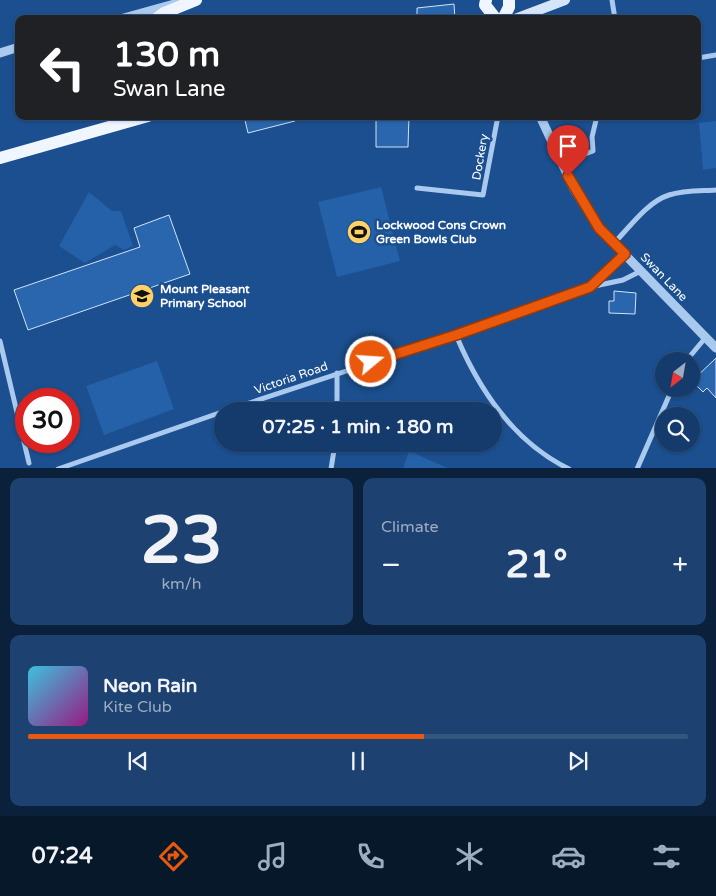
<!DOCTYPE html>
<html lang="en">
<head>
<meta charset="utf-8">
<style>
  :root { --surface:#143b6b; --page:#1d4271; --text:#f1f3f6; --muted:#9dadc1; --line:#33557e; --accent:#ea580c }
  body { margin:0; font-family:"Varela Round",sans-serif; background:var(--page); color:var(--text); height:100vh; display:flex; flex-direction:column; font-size:19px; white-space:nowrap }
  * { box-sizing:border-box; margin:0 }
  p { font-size:16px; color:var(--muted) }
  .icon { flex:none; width:28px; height:28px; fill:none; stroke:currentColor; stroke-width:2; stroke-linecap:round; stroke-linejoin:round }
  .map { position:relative; height:468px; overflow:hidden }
  .sheet { display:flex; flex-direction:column; gap:10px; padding:10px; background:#0b203b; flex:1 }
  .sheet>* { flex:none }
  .top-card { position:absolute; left:15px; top:15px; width:686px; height:105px; border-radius:10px; box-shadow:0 1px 4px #0004,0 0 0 1px var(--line); background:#202124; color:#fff; overflow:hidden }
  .needle { width:32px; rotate:211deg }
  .controls { position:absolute; left:655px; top:352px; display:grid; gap:10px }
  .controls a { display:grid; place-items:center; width:45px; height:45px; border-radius:50%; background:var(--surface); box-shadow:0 1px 4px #0004,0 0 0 1px var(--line); font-size:25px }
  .speed { position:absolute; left:15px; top:388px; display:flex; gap:10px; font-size:25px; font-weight:700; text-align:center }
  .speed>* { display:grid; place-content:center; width:65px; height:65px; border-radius:50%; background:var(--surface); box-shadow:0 1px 4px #0004,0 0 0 1px var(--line); line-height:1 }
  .speed .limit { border:8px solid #d22; background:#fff; color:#111 }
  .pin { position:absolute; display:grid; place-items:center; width:42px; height:42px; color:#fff; margin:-51px -21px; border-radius:50% 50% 50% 0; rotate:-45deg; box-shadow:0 0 5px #0007 }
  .pin .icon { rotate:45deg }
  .me { position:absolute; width:55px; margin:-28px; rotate:72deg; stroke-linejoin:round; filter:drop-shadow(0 0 4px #0008) }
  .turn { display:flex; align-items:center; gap:18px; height:105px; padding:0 15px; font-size:22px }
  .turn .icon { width:65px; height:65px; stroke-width:2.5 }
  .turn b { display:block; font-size:35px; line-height:42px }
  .big { font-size:38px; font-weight:700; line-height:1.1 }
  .sheet .widget { flex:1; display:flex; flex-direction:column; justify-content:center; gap:8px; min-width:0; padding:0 18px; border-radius:10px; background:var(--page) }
  .sheet .dial { align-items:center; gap:0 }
  .dial b { font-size:65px; line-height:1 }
  .song { display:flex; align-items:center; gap:15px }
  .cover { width:60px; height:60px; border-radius:8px; background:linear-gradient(135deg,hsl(190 70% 55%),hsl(310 70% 35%)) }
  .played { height:5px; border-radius:2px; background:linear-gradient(90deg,var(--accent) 60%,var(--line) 60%) }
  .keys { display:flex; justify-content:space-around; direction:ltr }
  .heat { display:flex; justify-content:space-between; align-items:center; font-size:28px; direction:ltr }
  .sheet .tiles { flex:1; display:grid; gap:10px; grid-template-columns:1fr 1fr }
  .widget:last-child { grid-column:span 2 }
  .trip { position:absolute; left:214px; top:402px; width:288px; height:50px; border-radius:25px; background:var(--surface); box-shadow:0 1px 4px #0004,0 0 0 1px var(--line); font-weight:700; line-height:50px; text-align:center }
  .dock { display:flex; height:80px; justify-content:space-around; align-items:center; background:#08182b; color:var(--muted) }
  .dock .icon { width:35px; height:35px }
  .dock .active { color:var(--accent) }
  .dock b { font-size:22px; color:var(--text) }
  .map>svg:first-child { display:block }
  .green { fill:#2461a8 }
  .building { fill:#2a66ad; stroke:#cfe3fa }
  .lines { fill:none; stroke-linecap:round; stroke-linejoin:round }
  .minor { stroke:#a9c9ee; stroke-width:5 }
  .tertiary { stroke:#a9c9ee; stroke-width:9 }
  .secondary { stroke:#d6e6fa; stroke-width:10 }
  .primary { stroke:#f0f6ff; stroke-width:12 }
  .route-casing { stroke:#983908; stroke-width:12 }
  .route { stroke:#ea580c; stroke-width:9 }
  .labels { text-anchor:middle; stroke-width:5; stroke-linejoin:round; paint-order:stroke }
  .street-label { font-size:12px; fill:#fff; stroke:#1b4f8f }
  .poi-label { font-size:12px; font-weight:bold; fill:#fff; stroke:#1b4f8f; text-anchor:start }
</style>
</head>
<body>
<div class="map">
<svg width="716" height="469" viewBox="0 0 716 469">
  <rect width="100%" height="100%" fill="#1b4f8f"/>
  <!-- green -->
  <g class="green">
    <path d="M 716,121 L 716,168 L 703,170 L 699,123 Z"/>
    <path d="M 381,187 L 400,261 L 337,277 L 318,202 Z"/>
    <path d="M 89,192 L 112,211 L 121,211 L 133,246 L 124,250 L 115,245 L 85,263 L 59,246 Z"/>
    <path d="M 157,361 L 174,409 L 104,435 L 86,386 Z"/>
    <path d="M 409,451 L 445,467 L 448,468 L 403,468 Z"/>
  </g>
  <!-- building -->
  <g class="building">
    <path d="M 454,4 L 455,19 L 417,19 L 417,8 Z"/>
    <path d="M 244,116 L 295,116 L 295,121 L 248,133 Z"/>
    <path d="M 376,116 L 409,116 L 408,147 L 376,147 Z"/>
    <path d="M 169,215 L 190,274 L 28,330 L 14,290 L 140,247 L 134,228 Z"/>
    <path d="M 614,291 L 636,293 L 635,314 L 609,313 L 609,301 L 614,301 Z"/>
    <path d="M 716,358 L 716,398 L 707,388 L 703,392 L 692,381 Z"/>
  </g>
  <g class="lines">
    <!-- minor -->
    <g class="minor">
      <path d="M 612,0 L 615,19"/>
      <path d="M 698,58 L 716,55"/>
      <path d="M 561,163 L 593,151 L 592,137 L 597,116"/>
      <path d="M 417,188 L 483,195 L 498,116"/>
      <path d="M 614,243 C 630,227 647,202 669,195 C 684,190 701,191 716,190"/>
      <path d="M 591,287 L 625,254"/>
      <path d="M 456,335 C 479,390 514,442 569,469"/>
      <path d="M 0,341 L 29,463"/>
      <path d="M 686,361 L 706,337"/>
      <path d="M 337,373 L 337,411"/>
      <path d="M 225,411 L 456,335 L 590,287 L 623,280 L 641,271"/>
      <path d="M 58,469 L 222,412"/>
      <path d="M 331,469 L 335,444"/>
      <path d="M 637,469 L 672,389"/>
    </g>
    <!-- tertiary -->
    <g class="tertiary">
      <path d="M 120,19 L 178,3"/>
      <path d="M 0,53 L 19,47"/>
      <path d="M 540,116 L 574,189 L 599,228 L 716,348"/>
    </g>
    <!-- secondary -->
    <path class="secondary" d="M 515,19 L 565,0"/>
    <!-- primary -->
    <g class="primary">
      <path d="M 486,0 L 485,5 L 496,19"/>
      <path d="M 156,19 L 164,13 L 196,0"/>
      <path d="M 503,19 L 509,7 L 509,0"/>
      <path d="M 0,158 L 148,116"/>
    </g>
  </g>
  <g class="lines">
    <!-- route casing -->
    <g class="route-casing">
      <path id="route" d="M 371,362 L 456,335 L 590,287 L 625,254 L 599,228 L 568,176"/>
    </g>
    <!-- route -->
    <use href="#route" class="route"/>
  </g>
  <!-- icons -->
  <defs>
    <g id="stadium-disc" transform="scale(1.25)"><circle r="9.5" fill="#ffd166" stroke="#1b4f8f"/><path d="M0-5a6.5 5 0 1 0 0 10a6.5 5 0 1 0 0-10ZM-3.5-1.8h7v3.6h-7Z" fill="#111"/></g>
    <g id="school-disc" transform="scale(1.25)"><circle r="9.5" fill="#ffd166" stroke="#1b4f8f"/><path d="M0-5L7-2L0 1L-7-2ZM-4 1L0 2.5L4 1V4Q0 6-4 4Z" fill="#111"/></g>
  </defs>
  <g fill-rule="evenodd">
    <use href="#stadium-disc" x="359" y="232"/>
    <use href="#school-disc" x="142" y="296"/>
  </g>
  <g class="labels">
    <!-- street labels -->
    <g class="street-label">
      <text transform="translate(480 157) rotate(-80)" y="4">Dockery</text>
      <text transform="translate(664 277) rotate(46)" y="4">Swan Lane</text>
      <text transform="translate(291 378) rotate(-19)" y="4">Victoria Road</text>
    </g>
    <!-- poi labels -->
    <g class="poi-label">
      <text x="376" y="229">Lockwood Cons Crown<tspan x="376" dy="14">Green Bowls Club</tspan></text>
      <text x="160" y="293">Mount Pleasant<tspan x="160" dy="14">Primary School</tspan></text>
    </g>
  </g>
</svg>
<div class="controls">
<a><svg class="needle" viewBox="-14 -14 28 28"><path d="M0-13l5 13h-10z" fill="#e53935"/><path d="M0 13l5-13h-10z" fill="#9dadc1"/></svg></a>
<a><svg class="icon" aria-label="search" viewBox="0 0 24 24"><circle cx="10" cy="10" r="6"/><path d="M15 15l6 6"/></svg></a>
</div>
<div class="speed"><div class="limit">30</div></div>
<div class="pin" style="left:568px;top:176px;background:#d93025"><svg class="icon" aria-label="arrive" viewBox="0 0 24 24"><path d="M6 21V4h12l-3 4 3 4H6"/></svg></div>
<svg class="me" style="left:371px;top:362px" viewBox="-20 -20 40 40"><circle r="17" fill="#ea580c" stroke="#fff" stroke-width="3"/><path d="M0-11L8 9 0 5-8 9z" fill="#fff"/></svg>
<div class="trip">07:25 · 1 min · 180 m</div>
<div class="top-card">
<div class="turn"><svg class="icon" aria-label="left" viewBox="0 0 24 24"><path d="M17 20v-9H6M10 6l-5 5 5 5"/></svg><div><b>130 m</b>Swan Lane</div></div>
</div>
</div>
<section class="sheet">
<div class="tiles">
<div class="widget dial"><b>23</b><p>km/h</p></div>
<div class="widget"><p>Climate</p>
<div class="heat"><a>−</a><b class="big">21°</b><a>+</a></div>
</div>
<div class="widget">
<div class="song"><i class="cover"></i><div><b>Neon Rain</b><p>Kite Club</p></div></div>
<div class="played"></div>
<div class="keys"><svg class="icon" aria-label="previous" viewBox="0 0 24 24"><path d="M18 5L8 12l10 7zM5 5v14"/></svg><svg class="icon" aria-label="pause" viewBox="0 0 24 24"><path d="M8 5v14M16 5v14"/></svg><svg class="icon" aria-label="next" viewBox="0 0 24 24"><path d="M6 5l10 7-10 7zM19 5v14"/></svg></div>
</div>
</div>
</section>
<nav class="dock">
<b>07:24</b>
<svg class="icon active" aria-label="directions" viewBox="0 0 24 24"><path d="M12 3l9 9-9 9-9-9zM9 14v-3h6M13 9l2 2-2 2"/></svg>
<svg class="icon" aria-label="music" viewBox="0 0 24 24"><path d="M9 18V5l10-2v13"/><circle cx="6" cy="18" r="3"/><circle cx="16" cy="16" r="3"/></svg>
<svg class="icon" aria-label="phone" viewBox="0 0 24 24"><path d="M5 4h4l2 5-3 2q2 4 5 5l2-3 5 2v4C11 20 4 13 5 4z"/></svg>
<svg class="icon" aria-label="climate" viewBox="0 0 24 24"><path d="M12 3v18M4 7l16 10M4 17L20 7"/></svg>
<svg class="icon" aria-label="car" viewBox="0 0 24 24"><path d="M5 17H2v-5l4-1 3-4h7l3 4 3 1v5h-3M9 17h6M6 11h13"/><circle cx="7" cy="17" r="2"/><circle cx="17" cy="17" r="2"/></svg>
<svg class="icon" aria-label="filters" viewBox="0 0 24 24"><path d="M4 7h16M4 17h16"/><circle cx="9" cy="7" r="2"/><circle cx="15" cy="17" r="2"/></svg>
</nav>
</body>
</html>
